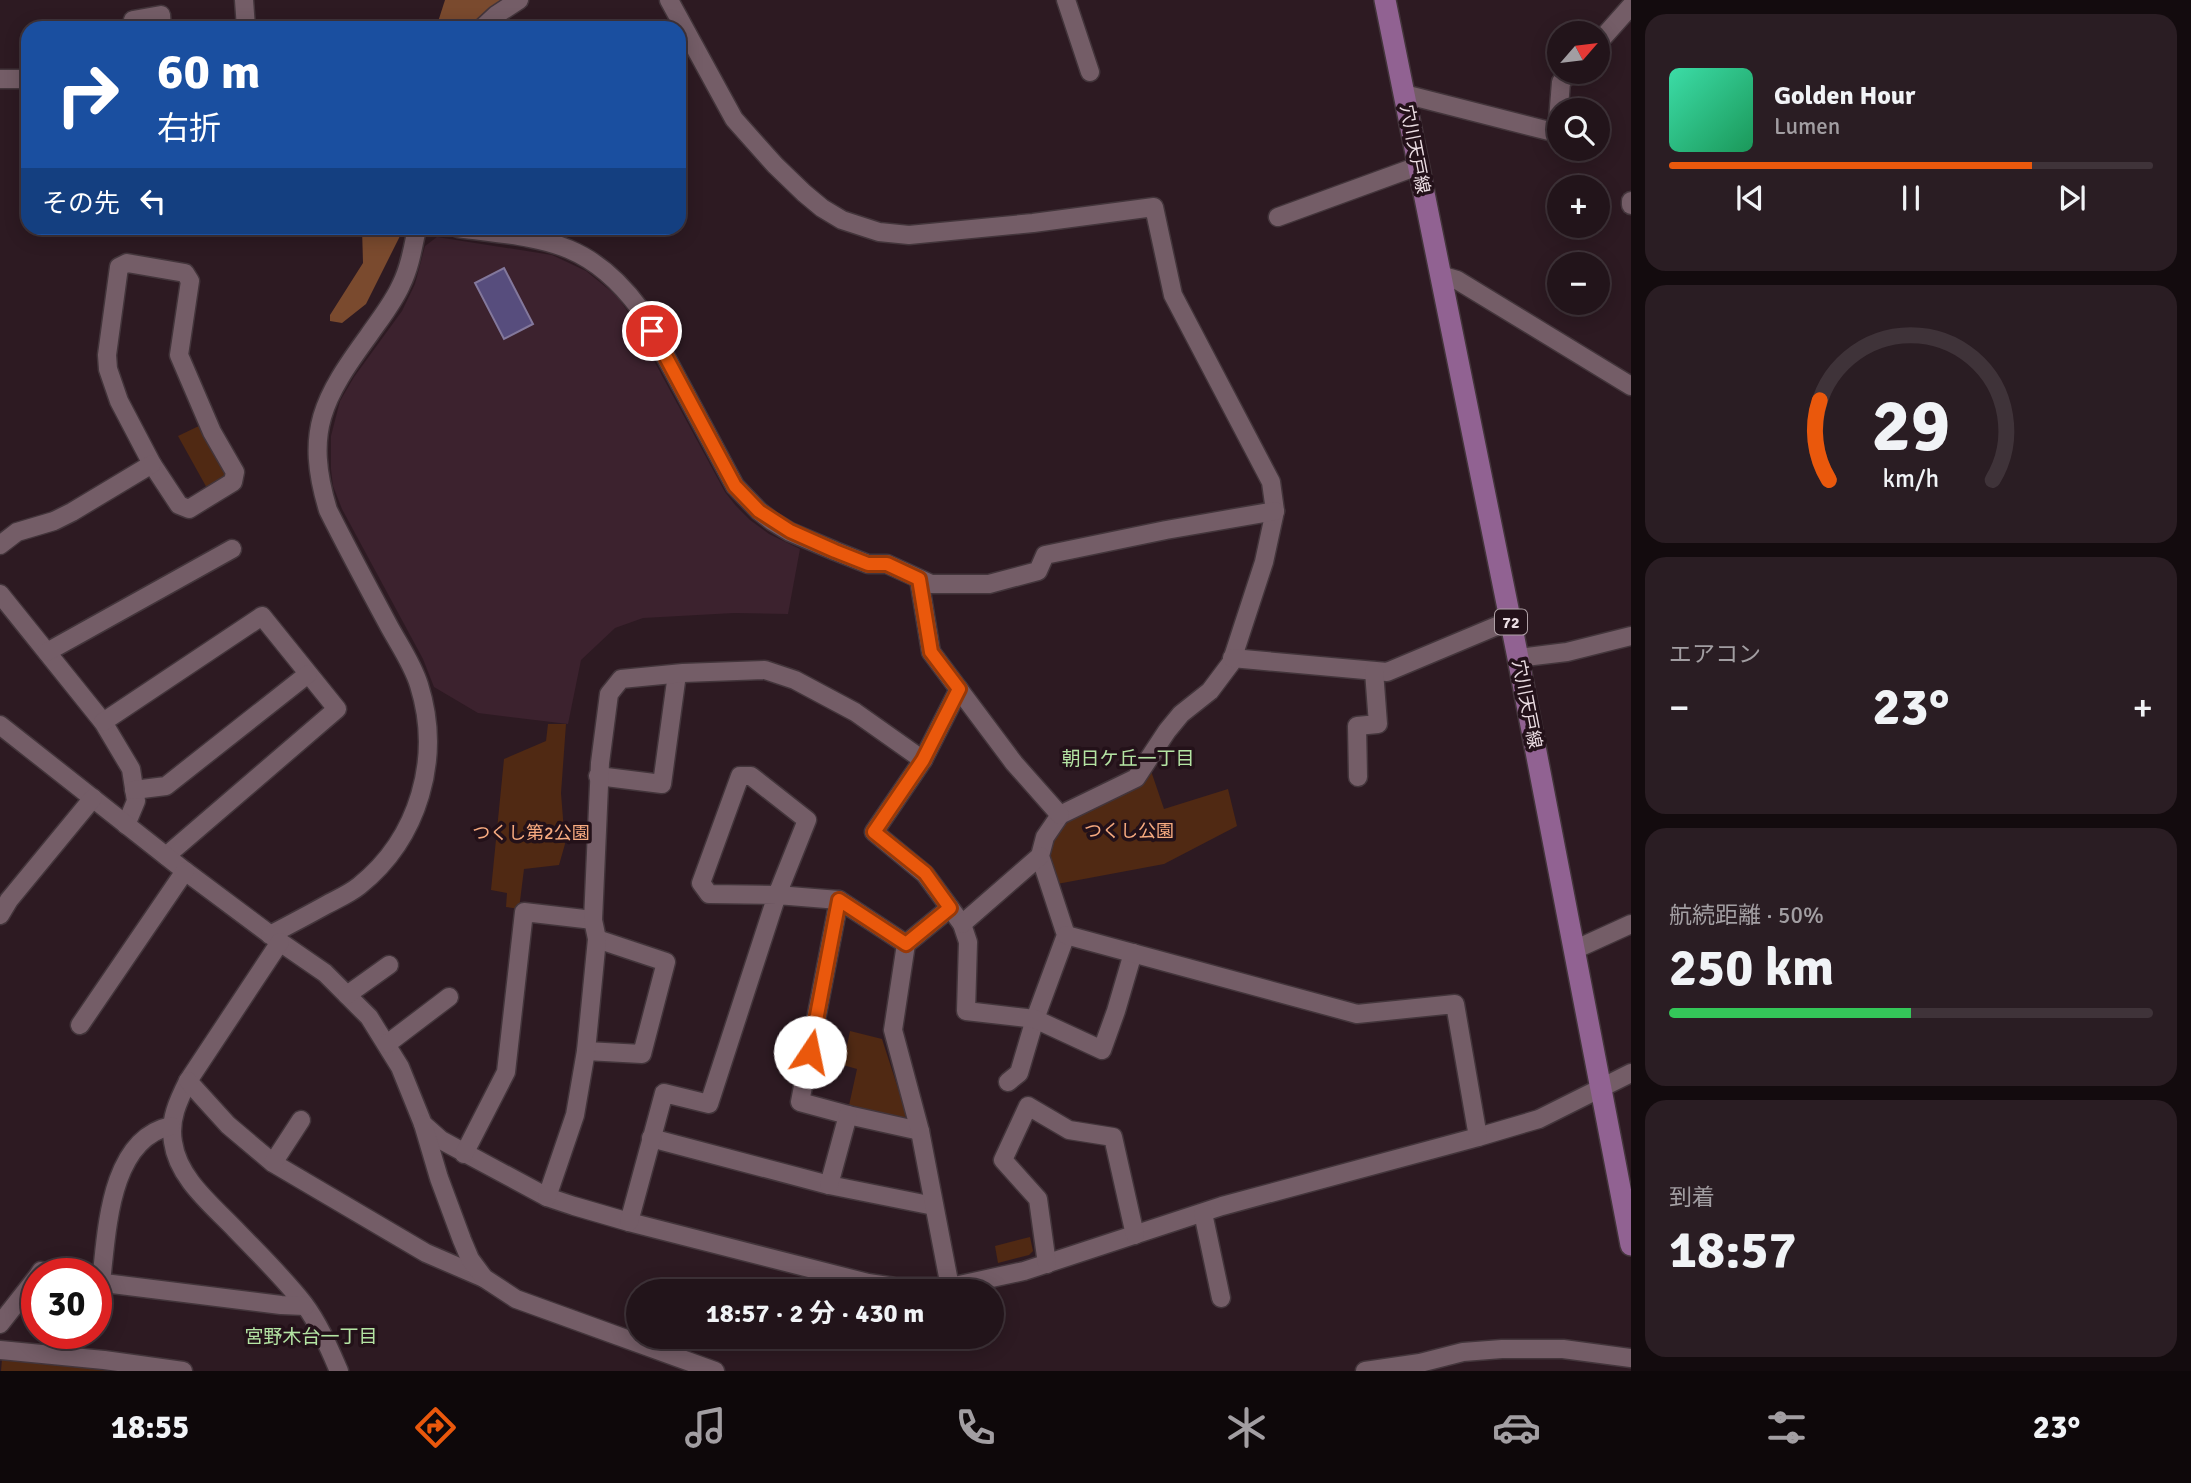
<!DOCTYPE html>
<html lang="ja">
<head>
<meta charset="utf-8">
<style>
  :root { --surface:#22141a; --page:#2a1d23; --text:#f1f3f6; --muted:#a29ea2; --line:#3f3339; --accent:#ea580c }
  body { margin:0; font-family:Signika,"Noto Sans JP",sans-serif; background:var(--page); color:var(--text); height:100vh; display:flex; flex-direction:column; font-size:26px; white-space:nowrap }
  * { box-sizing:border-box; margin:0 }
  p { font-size:23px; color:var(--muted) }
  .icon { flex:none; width:38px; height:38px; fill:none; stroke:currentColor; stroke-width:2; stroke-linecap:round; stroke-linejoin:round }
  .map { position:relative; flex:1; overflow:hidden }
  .panel { display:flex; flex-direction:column; gap:14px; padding:14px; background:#130b0e; width:560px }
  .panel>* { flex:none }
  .guide { position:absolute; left:21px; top:21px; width:665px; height:214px; border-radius:21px; box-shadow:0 4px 18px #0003,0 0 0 2px var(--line); background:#1a4fa0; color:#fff; overflow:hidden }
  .needle { width:46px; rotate:62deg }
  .buttons { position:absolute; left:1547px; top:21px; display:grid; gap:14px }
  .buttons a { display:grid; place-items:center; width:63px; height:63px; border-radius:50%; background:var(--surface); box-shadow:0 4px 18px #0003,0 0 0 2px var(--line); font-size:35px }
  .speed { position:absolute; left:21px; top:1258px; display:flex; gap:14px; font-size:35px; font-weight:700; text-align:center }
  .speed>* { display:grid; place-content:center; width:91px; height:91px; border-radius:50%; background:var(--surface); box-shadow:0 4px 18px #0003,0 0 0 2px var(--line); line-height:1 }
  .speed .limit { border:10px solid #d22; background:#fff; color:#111 }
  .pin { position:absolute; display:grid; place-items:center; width:60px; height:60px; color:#fff; margin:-30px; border:4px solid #fff; border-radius:50%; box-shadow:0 2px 7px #0007 }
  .me { position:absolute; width:77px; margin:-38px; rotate:11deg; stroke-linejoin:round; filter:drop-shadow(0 0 5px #0008) }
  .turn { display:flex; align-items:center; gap:24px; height:147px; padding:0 21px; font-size:32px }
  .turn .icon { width:91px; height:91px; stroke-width:2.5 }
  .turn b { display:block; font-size:49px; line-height:60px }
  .then { display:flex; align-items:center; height:66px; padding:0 21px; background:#0003; gap:14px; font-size:26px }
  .big { font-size:52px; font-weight:700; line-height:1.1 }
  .panel .tile { flex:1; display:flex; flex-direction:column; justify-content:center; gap:10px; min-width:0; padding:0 24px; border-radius:21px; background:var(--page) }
  .panel .dial { align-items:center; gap:0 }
  .dial svg { height:182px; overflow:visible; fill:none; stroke:var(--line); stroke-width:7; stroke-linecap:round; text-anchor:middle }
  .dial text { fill:var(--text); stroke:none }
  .song { display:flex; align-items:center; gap:21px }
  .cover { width:84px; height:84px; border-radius:10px; background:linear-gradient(135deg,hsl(160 70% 55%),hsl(150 70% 35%)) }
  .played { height:7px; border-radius:4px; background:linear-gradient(90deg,var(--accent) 75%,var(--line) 75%) }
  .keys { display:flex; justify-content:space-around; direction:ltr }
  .heat { display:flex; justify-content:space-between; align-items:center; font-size:38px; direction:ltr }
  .charge { height:10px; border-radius:5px; background:linear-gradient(90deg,#34c759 50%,var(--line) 0) }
  .trip { position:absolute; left:626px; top:1279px; width:378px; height:70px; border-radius:35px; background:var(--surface); box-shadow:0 4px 18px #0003,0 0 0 2px var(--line); font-weight:700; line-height:70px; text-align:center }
  .tab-bar { display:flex; height:112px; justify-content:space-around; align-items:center; background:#0e080a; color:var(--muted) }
  .tab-bar .icon { width:49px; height:49px }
  .tab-bar .current { color:var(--accent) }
  .tab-bar b { font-size:32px; color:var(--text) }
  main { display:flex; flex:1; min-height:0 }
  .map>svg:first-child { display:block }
  .built { fill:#3c222e }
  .green { fill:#502913 }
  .forest { fill:#7a4a2e }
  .water { fill:#574d7d; stroke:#83789c; stroke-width:2 }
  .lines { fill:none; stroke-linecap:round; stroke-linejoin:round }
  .minor-casing { stroke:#43353b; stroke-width:21 }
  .major-casing { stroke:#43353b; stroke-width:24 }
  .minor { stroke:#745d67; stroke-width:18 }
  .major { stroke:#916292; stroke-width:21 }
  .route-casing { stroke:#983908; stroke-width:18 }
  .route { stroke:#ea580c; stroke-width:12 }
  .labels { text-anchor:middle; stroke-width:7; stroke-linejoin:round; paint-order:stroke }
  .shield { fill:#231119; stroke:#afa0a6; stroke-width:2 }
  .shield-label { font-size:16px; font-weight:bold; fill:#ebdde3 }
  .street-label { font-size:18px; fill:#ebdde3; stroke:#231119 }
  .park-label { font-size:18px; fill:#f8ab80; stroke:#231119 }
  .neighbourhood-label { font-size:19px; fill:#b4e4a3; stroke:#231119 }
</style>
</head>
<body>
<main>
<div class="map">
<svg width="1631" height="1371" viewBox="0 0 1631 1371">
  <rect width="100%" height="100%" fill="#2d1a22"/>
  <!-- built -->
  <path class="built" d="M 437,237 L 552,255 L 586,271 L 617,296 L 626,309 L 725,492 L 736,506 L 750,520 L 769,534 L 800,549 L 788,614 L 734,613 L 643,618 L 615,628 L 581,660 L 568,724 L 478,713 L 434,687 L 423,659 L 342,509 L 333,486 L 331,469 L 331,436 L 340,401 L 354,377 L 402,311 L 415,284 L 425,246 Z"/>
  <!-- green -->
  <g class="green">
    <path d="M 201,425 L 228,473 L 225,480 L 208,490 L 178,436 Z"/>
    <path d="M 548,724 L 566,724 L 561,793 L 565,844 L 559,865 L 524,869 L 519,909 L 506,907 L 507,893 L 491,890 L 504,759 L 546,741 Z"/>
    <path d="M 1149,765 L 1164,809 L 1228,789 L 1237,826 L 1164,864 L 1057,884 L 1047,854 L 1063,821 Z"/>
    <path d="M 850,1031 L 882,1039 L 906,1113 L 905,1119 L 848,1110 L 857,1069 L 843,1065 Z"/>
    <path d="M 1030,1237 L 1033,1251 L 1029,1255 L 998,1263 L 995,1246 Z"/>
    <path d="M 2,1359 L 108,1369 L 107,1371 L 1,1371 Z"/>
  </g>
  <!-- forest -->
  <g class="forest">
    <path d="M 445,0 L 507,0 L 474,28 L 436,28 Z"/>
    <path d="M 362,228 L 404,228 L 366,304 L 342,323 L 330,321 L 330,315 L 363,263 Z"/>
  </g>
  <!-- water -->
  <path class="water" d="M 504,268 L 533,324 L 504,339 L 475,283 Z"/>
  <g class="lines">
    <!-- minor casing -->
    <g class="minor-casing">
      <g id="minor">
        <path d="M 244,0 L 246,28"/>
        <path d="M 669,0 L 734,119 L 775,165 L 804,193 L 822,208 L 842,220 L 879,232 L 909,235 L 1033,223 L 1154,207 L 1173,295 L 1271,482 L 1275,511 L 1264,562 L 1231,663 L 1210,691 L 1181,714 L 1167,731 L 1136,778 L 1060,815 L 1045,837 L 1040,856 L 1066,935 L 1035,1019 L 1019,1073 L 1008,1082"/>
        <path d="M 1066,0 L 1090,72"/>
        <path d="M 133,20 L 161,15 L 162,28"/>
        <path d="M 482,28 L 496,15 L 519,0"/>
        <path d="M 1598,43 L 1631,6"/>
        <path d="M 0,79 L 28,79"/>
        <path d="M 1404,94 L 1557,133 L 1561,82 L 1571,72"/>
        <path d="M 1631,201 L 1631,205"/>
        <path d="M 1278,217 L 1418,166"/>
        <path d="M 458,228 C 539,239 587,237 640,309 L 735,486 L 759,511 L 772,521 L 790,532 L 835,551 L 868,564 L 887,564 L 931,584 L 989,584 L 1038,571 L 1045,555 L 1166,530 L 1275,511"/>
        <path d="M 127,263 L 185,273 L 190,281 L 179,355 L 212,432 L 235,472 L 233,482 L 189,509 L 179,505 L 152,464 L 119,401 L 108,369 L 107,355 L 119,267 Z"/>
        <path d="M 1440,275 L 1457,280 L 1631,386"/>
        <path d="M 0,545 L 17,532 L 54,521 L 72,512 L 152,464"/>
        <path d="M 919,579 L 931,652 L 1014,763 L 1060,815"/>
        <path d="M 0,594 L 103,722 L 131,769 L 136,801 L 126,825"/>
        <path d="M 47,652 L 232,549"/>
        <path d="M 1232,658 L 1387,672 L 1511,620"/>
        <path d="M 1518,658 L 1567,652 L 1631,636"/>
        <path d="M 959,689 L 923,760 L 874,832 L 925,874 L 962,924 L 968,942 L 966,1011 L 1035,1019 L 1102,1050 L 1116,1011 L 1133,953"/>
        <path d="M 103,722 L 262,616 L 337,709 L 166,856"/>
        <path d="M 0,725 L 185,871 L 280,942 L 325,973 L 369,1017 L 400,1067 L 423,1124 L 441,1140 L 547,1197 L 574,1206 L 629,1222 L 868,1283 L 895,1287 L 950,1287 L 1024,1271 L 1222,1206 L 1478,1137 L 1539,1119 L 1631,1073"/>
        <path d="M 598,776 L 662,784 L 677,674"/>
        <path d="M 1358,777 L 1357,726 L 1378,724 L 1374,671"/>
        <path d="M 134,790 L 166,786 L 308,674"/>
        <path d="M 839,900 L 800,1102 L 848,1115 L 920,1131"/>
        <path d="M 0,915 L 9,900 L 93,798"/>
        <path d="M 962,924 L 1040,856"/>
        <path d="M 270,935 C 289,925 308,915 326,905 C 337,899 349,894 359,886 C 419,838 442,758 419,685 C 413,665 400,646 390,628 C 369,589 348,550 328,510 C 304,431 323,398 369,335 C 380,319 393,303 401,285 C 410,267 413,247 417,228"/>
        <path d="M 1066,935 L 1357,1014 L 1455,1004 L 1478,1137"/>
        <path d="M 280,942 L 188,1081 C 178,1101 169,1120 173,1142 C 178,1178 211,1204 235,1229 C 258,1253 283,1277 304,1304 C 319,1324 329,1348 339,1371"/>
        <path d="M 1574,950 L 1631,924"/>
        <path d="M 347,995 L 389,965"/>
        <path d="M 80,1025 L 185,871"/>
        <path d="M 387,1044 L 449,997"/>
        <path d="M 586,1051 L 642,1054 L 666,962 L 597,939"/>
        <path d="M 188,1081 L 228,1125 L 273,1163 L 426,1253 L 484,1278"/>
        <path d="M 423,1124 L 439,1178 L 462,1240 L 470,1259 L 484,1278 L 516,1299 L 715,1371"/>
        <path d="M 651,1138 L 829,1185 L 934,1206"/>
        <path d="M 464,1154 L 506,1072 L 524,912 L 593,920"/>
        <path d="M 273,1163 L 301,1120"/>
        <path d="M 829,1185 L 848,1115"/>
        <path d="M 547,1197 L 575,1115 L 586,1051 L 597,939 L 593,920 L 600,763 L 609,694 L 621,679 L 683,673 L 765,670 L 795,680 L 855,712 L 923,760"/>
        <path d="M 1203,1213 L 1221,1298"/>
        <path d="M 629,1222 L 664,1093 L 709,1104 L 777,895 L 807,820 L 751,776 L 740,776 L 701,883 L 709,894 L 777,895 L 839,900 L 906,944"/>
        <path d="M 1047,1264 L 1038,1199 L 1003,1160 L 1028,1106 L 1069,1130 L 1113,1137 L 1135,1235"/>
        <path d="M 39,1274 L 41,1271 L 56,1274"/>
        <path d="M 96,1282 L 281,1305 L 305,1306"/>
        <path d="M 101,1282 C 107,1232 109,1139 171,1126"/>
        <path d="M 950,1287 L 920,1131 L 893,1030 L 906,944 L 950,908"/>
        <path d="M 0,1324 L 37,1277"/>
        <path d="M 0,1350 L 104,1360 L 183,1371"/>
        <path d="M 1365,1371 L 1420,1363 L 1463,1352 L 1502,1349 L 1563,1349 L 1631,1358"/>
      </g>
    </g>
    <!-- major casing -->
    <g class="major-casing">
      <path id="major" d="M 1385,0 L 1518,658 L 1631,1245"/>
    </g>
    <!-- minor -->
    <use href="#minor" class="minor"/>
    <!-- major -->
    <use href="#major" class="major"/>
  </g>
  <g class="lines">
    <!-- route casing -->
    <g class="route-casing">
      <path id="route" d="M 652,331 L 735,486 L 759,511 L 790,531 L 835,551 L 868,564 L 887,564 L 919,579 L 931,652 L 959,689 L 923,760 L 874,832 L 925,873 L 950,908 L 906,944 L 839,900 L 810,1052"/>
    </g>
    <!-- route -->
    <use href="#route" class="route"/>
  </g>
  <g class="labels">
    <!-- shield labels -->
    <rect class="shield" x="1495" y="609.5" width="32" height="25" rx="5"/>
    <g class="shield-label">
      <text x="1511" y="628">72</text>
    </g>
    <!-- street labels -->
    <g class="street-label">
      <text transform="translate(1415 149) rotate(79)" y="6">穴川天戸線</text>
      <text transform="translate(1527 704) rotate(79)" y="6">穴川天戸線</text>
    </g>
    <!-- park labels -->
    <g class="park-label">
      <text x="1129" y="837">つくし公園</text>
      <text x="531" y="839">つくし第2公園</text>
    </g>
    <!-- neighbourhood labels -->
    <g class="neighbourhood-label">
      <text x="1128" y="765">朝日ケ丘一丁目</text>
      <text x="311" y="1343">宮野木台一丁目</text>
    </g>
  </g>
</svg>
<div class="buttons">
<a><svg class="needle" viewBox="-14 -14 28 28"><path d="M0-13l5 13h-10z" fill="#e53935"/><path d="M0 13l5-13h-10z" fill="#a29ea2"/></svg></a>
<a><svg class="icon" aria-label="search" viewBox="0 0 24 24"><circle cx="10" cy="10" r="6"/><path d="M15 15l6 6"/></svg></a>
<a>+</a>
<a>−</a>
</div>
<div class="speed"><div class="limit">30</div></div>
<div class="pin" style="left:652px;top:331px;background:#d93025"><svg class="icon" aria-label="arrive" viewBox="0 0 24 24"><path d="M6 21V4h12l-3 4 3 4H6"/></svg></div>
<svg class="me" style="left:810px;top:1052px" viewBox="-20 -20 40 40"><circle r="19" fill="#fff"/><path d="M0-13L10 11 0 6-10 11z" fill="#ea580c"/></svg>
<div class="trip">18:57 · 2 分 · 430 m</div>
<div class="guide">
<div class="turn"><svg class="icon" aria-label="right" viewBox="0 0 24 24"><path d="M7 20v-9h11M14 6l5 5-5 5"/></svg><div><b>60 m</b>右折</div></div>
<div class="then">その先<svg class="icon" aria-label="left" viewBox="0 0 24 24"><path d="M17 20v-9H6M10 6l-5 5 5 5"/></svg></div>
</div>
</div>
<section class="panel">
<div class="tile">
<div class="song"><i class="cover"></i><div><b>Golden Hour</b><p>Lumen</p></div></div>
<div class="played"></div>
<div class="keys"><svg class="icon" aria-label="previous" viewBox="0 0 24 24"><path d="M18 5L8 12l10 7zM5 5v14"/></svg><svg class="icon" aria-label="pause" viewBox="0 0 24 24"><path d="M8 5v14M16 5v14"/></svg><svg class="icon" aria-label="next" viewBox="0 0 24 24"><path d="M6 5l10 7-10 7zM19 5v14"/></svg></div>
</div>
<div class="tile dial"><svg viewBox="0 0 100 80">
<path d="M14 69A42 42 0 1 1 86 69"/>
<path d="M14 69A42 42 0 0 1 10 34" stroke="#ea580c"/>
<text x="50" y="56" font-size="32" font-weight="700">29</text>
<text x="50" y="72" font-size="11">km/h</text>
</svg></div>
<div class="tile"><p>エアコン</p>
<div class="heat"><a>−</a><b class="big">23°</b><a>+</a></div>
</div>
<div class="tile"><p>航続距離 · 50%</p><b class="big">250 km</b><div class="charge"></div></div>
<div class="tile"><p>到着</p><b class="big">18:57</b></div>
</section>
</main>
<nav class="tab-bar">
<b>18:55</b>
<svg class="icon current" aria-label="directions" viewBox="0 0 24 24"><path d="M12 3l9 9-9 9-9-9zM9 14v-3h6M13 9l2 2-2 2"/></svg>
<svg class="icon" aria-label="music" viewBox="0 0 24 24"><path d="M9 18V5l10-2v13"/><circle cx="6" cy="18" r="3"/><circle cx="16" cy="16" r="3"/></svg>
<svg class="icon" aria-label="phone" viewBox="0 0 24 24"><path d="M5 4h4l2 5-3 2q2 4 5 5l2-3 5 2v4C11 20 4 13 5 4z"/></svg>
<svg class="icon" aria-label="climate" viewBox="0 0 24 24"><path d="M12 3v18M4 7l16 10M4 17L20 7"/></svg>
<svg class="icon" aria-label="car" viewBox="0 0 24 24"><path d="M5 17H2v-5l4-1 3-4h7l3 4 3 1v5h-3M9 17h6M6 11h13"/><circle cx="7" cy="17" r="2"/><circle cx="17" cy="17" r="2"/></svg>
<svg class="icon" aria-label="filters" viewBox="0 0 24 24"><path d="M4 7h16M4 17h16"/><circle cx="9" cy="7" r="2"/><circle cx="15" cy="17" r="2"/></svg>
<b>23°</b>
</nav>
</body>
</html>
